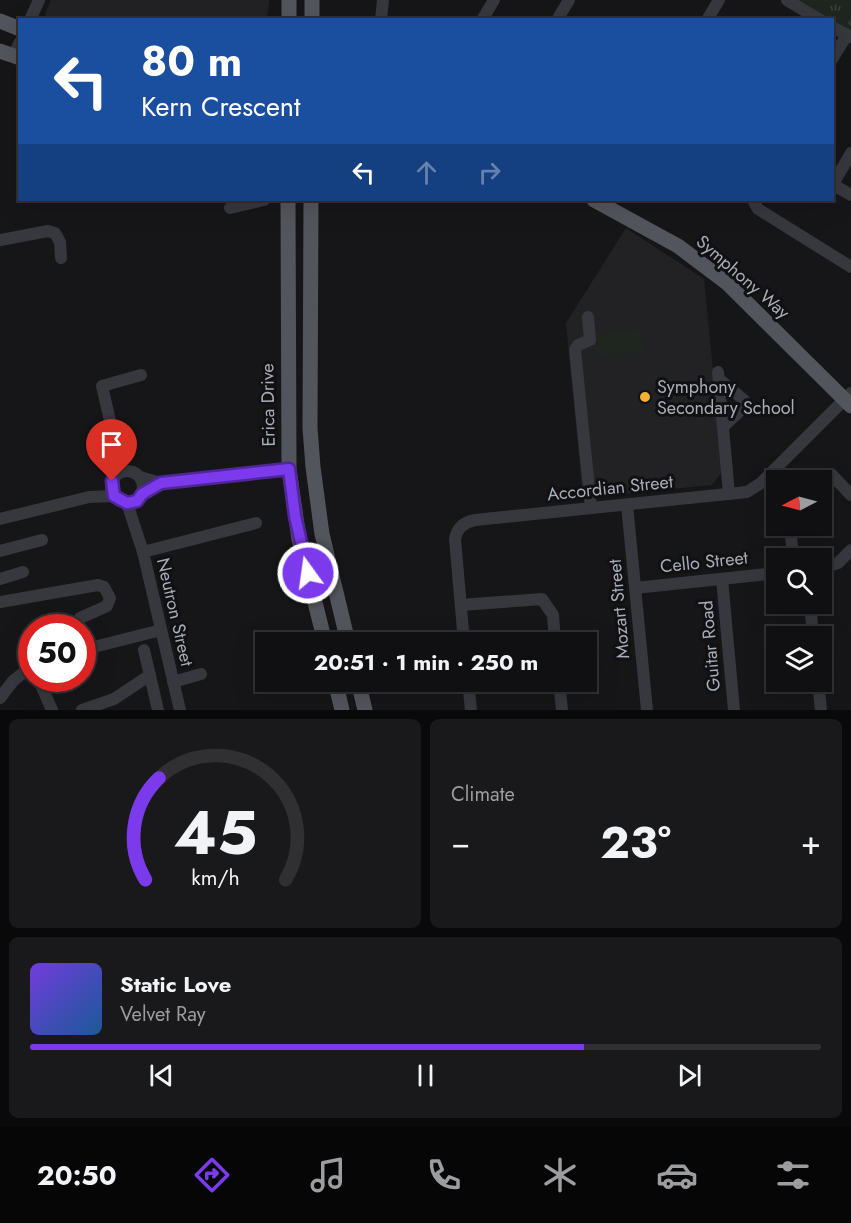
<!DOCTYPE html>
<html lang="en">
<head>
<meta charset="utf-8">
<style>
  :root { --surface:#101012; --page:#19191b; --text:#f1f3f6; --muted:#9c9d9f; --line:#303032; --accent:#7c3aed }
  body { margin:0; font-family:Jost,sans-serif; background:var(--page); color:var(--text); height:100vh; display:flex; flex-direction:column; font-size:22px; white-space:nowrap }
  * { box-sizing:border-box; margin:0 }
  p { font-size:20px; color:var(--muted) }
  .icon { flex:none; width:33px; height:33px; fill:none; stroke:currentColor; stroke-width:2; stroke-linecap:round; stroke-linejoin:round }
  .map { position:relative; height:710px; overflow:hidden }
  .drawer { display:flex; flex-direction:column; gap:9px; padding:9px; background:#09090a; flex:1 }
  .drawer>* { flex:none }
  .banner { position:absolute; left:18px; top:18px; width:816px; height:183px; border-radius:0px; box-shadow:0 6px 24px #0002,0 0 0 2px var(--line); background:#1a4fa0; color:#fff; overflow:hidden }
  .needle { width:39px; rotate:264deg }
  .buttons { position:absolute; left:766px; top:470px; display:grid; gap:12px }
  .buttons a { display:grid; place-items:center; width:66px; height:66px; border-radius:0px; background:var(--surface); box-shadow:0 6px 24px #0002,0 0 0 2px var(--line); font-size:30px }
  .speed { position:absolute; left:18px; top:614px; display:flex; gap:12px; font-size:30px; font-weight:700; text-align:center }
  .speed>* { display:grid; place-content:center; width:78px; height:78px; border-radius:50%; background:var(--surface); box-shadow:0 6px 24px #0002,0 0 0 2px var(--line); line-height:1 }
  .speed .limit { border:9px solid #d22; background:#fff; color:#111 }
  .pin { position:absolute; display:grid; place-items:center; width:51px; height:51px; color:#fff; margin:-62px -26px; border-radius:50% 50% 50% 0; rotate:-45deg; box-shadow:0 0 6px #0007 }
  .pin .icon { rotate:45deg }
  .me { position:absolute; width:66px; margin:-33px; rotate:346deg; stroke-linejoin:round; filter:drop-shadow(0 0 4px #0008) }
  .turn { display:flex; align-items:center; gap:21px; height:126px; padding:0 24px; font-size:27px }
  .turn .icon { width:78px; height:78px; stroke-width:2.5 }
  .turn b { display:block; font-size:42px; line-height:51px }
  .lanes { display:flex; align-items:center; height:57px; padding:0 24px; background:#0003; justify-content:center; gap:30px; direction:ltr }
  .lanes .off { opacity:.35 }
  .big { font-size:45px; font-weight:700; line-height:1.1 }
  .drawer .card { flex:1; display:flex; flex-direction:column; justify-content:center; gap:9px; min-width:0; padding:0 21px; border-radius:9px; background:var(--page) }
  .drawer .dial { align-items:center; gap:0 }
  .dial svg { height:156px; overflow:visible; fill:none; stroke:var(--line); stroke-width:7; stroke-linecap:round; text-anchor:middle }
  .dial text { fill:var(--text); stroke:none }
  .song { display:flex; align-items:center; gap:18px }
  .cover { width:72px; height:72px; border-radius:9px; background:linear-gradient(135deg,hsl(260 70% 55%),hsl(210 70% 35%)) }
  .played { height:6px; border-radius:3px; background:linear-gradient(90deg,var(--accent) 70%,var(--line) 70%) }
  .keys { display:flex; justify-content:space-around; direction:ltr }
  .heat { display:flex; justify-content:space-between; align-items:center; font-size:33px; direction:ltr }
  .drawer .tiles { flex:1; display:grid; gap:9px; grid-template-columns:1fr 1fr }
  .card:last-child { grid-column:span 2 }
  .trip { position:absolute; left:255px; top:632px; width:342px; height:60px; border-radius:0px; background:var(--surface); box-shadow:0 6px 24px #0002,0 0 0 2px var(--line); font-weight:700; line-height:60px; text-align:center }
  .menu { display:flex; height:96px; justify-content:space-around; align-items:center; background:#060607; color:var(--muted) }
  .menu .icon { width:42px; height:42px }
  .menu .current { color:var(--accent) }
  .menu b { font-size:27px; color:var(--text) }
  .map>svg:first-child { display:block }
  .built { fill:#222225 }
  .grass { fill:url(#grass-tufts) }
  .park { fill:#1e261f }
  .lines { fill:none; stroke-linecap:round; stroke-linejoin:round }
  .minor { stroke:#37383d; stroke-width:12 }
  .major { stroke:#53555c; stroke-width:15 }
  .route-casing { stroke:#51269a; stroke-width:15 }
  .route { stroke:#7c3aed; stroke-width:10 }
  .poi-dot { fill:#f2b134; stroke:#111113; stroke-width:2 }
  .labels { text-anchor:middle; stroke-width:6; stroke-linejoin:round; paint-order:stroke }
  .street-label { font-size:18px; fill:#a8adb8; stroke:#111113 }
  .poi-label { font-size:18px; fill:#a8adb8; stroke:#111113; text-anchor:start }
</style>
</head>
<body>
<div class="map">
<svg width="851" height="710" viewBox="0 0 851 710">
  <defs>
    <pattern id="grass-tufts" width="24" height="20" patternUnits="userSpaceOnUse" patternTransform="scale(1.5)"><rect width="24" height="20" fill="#1e261f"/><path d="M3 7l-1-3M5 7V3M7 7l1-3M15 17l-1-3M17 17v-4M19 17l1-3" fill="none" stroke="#3c433d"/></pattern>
  </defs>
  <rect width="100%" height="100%" fill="#161618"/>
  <!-- built -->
  <g class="built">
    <path d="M 51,0 L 269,0 L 267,19 L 47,19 L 45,14 Z"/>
    <path d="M 626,228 L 704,279 L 723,471 L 712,485 L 583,498 L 566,323 Z"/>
  </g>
  <!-- grass -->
  <path class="grass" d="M 796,0 L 851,0 L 851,33 Z"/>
  <!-- park -->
  <path class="park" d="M 641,330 L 644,352 L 599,356 L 597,334 Z"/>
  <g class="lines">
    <!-- minor -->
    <g class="minor">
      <path d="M 787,0 L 820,20"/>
      <path d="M 30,20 L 39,0"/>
      <path d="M 381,20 L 383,0"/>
      <path d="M 482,20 L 494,0"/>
      <path d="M 557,20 L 569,0"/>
      <path d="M 707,20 L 719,0"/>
      <path d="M 832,27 L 851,37"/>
      <path d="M 13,56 L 20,42"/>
      <path d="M 832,59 L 847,35"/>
      <path d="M 832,184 L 851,195"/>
      <path d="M 833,184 L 851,153"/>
      <path d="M 753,200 L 758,209 L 851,267"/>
      <path d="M 230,208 L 264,200"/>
      <path d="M 0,240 L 48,231 L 55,233 L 60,242 L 61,258"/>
      <path d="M 588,317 L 590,340 L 578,345 L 575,350 L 591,508"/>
      <path d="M 718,372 L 729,494"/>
      <path d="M 719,379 L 744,400 L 743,408 L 724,426"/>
      <circle cx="127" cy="487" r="16"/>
      <path d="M 119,473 L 117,451 L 102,386 L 141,375"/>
      <path d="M 831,474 L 851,495"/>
      <path d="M 140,477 L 161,483 L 289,469"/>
      <path d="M 127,503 L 143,552 L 180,710"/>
      <path d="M 627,505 L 647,710"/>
      <path d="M 0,519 L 89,497 L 114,496"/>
      <path d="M 790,525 L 793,558"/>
      <path d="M 0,551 L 42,540"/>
      <path d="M 143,552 L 256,523"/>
      <path d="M 822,568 L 838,563 L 851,550"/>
      <path d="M 0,579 L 23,572"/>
      <path d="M 722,579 L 734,710"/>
      <path d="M 635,588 L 777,573"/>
      <path d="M 0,602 L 98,585 L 104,587 L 110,598 L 107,606 L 80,618 L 77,627"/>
      <path d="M 810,603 L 813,636"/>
      <path d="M 461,605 L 542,599 L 553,615 L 555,642"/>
      <path d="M 464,642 L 455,539 C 457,528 464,522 475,520 L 747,492 L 761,483 L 851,393"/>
      <path d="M 82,650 L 161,630"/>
      <path d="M 144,650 L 158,710"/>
      <path d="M 38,678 L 52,710"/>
      <path d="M 468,681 L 471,710"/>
      <path d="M 559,681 L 562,710"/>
      <path d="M 818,681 L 821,710"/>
      <path d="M 173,682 L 201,674"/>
      <path d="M 0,698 L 13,681 L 32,666"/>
      <path d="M 82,710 L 114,699 L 150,675"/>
    </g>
    <!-- major -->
    <g class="major">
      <path d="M 289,20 L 289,0"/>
      <path d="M 312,20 L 312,0"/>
      <path d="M 0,21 L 20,29"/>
      <path d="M 0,51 L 20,58"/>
      <path d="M 288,200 L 289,469 L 299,539 L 325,642"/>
      <path d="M 311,200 L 310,428 L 313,467 L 322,534 L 348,642"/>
      <path d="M 594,200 L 678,246 L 727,283 L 851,406"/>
      <path d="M 335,681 L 342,710"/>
      <path d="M 358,681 L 365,710"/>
    </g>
  </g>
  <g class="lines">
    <!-- route casing -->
    <g class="route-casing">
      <path id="route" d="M 112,481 L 114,496 L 127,503 L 137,501 L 142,494 L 161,483 L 289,469 L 295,516 L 308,573"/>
    </g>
    <!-- route -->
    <use href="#route" class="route"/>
  </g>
  <!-- markers -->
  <circle class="poi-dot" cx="645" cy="397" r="6"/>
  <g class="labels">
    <!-- street labels -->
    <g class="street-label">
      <text transform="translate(743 277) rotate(41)" y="6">Symphony Way</text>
      <text transform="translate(268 405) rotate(-91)" y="6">Erica Drive</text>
      <text transform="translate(610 488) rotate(-6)" y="6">Accordian Street</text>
      <text transform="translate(704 562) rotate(-6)" y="6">Cello Street</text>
      <text transform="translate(619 609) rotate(-95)" y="6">Mozart Street</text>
      <text transform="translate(175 612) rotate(77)" y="6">Neutron Street</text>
      <text transform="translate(710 646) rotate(-95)" y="6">Guitar Road</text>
    </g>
    <!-- poi labels -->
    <g class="poi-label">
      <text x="657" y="393">Symphony<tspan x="657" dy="21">Secondary School</tspan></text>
    </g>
  </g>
</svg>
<div class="buttons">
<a><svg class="needle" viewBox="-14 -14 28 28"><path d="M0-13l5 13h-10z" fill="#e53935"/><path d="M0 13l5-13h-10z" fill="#9c9d9f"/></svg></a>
<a><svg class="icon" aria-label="search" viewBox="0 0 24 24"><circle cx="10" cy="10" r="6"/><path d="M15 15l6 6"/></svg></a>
<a><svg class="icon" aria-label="layers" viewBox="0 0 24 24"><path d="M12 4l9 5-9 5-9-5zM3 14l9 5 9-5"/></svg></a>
</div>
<div class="speed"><div class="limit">50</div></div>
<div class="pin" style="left:112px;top:481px;background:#d93025"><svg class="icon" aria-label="arrive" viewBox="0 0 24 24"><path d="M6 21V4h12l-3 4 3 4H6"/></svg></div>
<svg class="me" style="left:308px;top:573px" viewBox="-20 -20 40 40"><circle r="17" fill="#7c3aed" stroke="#fff" stroke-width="3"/><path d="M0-11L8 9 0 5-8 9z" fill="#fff"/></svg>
<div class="trip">20:51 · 1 min · 250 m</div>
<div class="banner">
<div class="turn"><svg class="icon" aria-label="left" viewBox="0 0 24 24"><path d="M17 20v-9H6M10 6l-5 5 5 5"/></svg><div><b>80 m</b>Kern Crescent</div></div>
<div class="lanes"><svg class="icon" aria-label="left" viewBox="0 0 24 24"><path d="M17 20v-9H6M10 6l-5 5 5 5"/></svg><svg class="icon off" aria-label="ahead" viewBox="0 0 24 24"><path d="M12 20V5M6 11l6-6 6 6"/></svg><svg class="icon off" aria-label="right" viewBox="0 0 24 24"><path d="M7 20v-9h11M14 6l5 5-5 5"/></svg></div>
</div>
</div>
<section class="drawer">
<div class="tiles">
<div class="card dial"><svg viewBox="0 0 100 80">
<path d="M14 69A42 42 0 1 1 86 69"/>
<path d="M14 69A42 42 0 0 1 21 17" stroke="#7c3aed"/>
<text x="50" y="56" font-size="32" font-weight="700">45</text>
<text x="50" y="72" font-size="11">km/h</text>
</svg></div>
<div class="card"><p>Climate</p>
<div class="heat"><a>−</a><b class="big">23°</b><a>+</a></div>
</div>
<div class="card">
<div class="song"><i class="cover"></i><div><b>Static Love</b><p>Velvet Ray</p></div></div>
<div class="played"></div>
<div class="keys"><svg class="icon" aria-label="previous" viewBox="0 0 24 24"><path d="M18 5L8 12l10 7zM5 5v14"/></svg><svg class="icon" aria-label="pause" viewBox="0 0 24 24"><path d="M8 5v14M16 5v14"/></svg><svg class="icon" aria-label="next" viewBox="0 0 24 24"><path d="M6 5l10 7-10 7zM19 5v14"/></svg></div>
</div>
</div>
</section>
<nav class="menu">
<b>20:50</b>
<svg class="icon current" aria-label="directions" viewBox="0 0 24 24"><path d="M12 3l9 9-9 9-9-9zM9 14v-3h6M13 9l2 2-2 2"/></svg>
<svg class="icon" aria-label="music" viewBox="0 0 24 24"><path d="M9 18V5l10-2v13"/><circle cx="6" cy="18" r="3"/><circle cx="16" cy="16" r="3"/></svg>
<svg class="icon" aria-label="phone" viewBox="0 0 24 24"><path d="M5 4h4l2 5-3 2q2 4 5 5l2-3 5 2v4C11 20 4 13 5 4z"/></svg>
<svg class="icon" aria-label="climate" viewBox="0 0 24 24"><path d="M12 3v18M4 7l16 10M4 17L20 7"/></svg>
<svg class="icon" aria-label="car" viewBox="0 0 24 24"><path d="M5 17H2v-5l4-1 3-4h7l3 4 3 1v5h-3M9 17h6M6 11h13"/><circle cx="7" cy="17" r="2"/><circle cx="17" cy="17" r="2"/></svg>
<svg class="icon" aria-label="filters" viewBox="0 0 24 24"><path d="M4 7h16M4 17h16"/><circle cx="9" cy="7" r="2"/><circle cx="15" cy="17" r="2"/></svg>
</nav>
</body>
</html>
